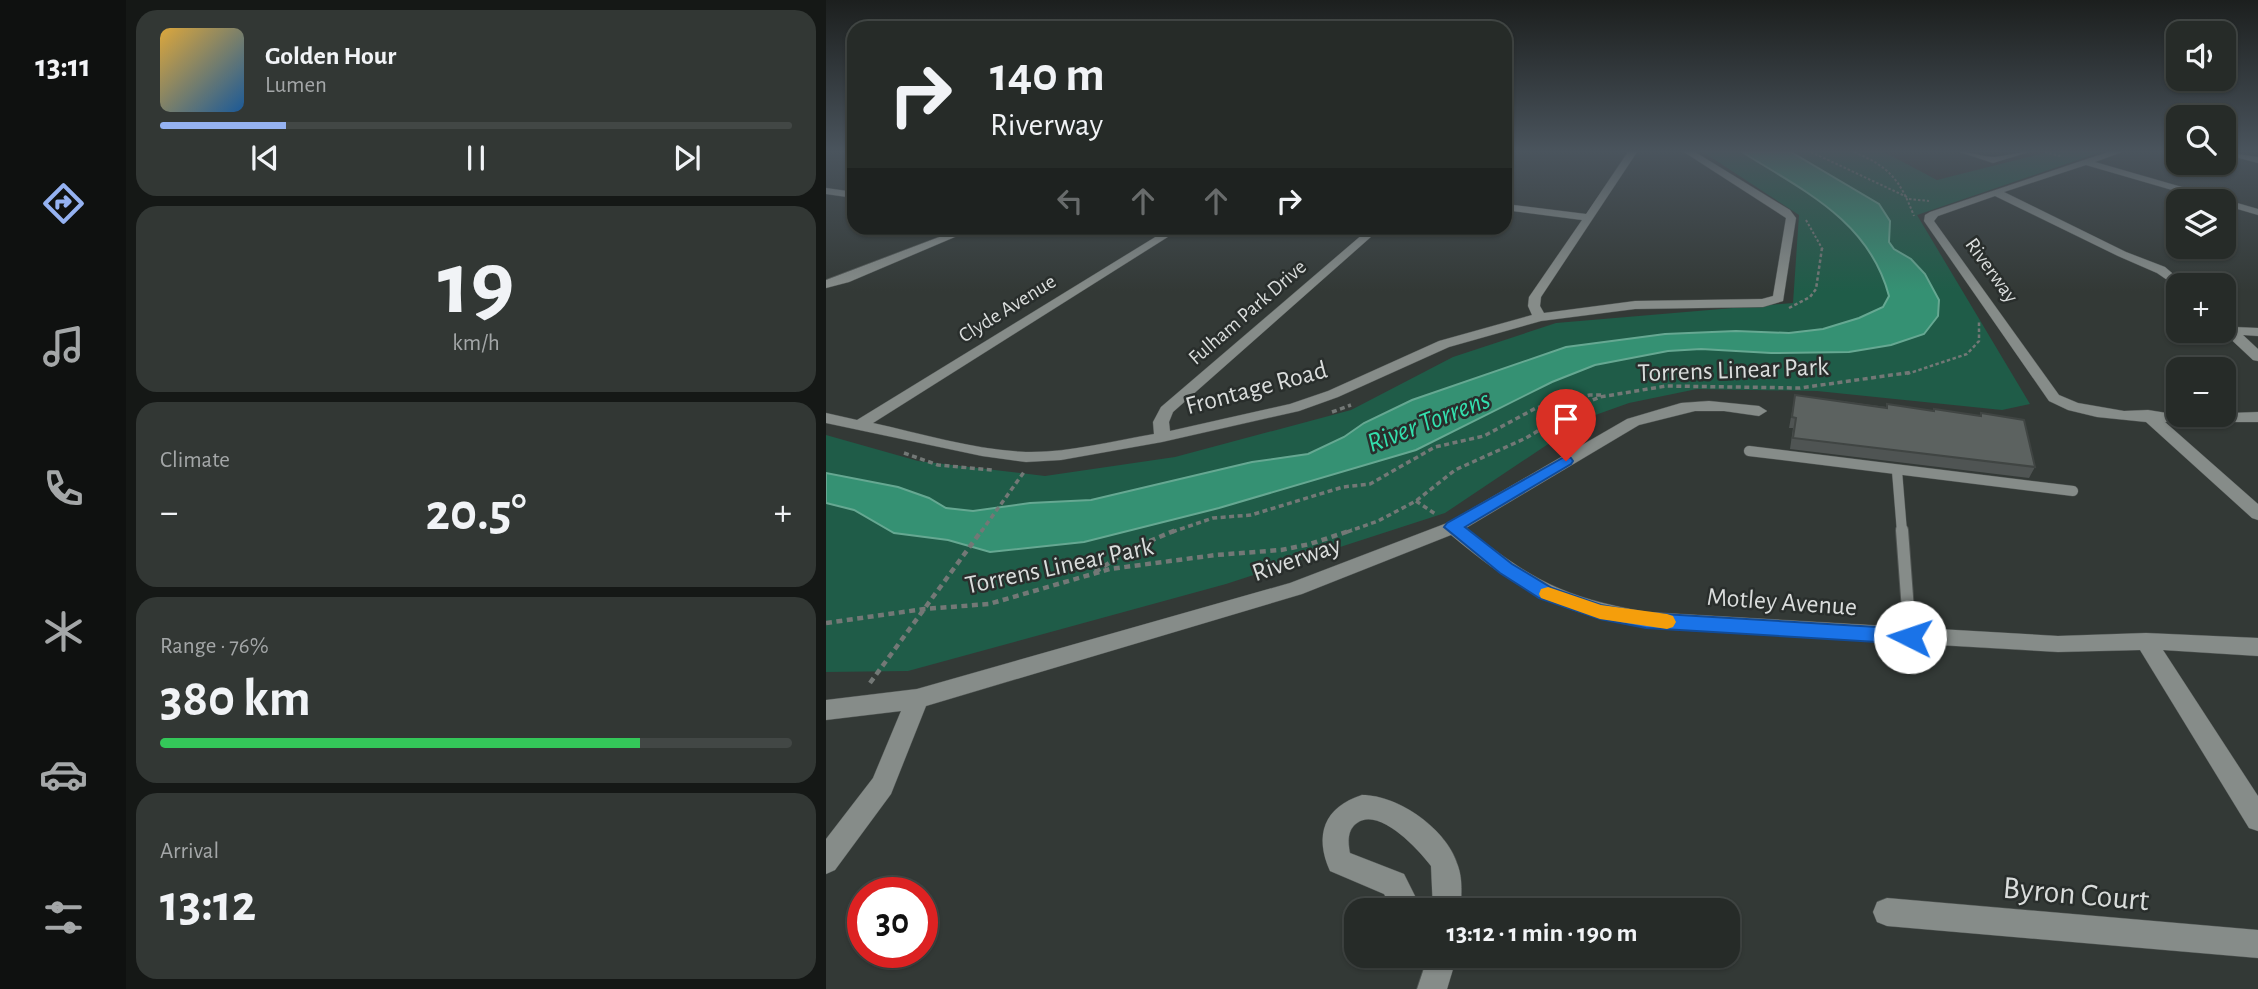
<!DOCTYPE html>
<html lang="en">
<head>
<meta charset="utf-8">
<style>
  :root { --surface:#262b28; --page:#323734; --text:#f1f3f6; --muted:#a4a7a8; --line:#424745; --accent:#95b2f1 }
  body { margin:0; font-family:"Alegreya Sans",sans-serif; background:var(--page); color:var(--text); height:100vh; display:flex; flex-direction:column; font-size:26px; white-space:nowrap }
  * { box-sizing:border-box; margin:0 }
  p { font-size:23px; color:var(--muted) }
  .icon { flex:none; width:38px; height:38px; fill:none; stroke:currentColor; stroke-width:2; stroke-linecap:round; stroke-linejoin:round }
  .map { position:relative; flex:1; overflow:hidden }
  .details { display:flex; flex-direction:column; gap:10px; padding:10px; background:#151816; width:700px }
  .details>* { flex:none }
  .banner { position:absolute; left:21px; top:21px; width:665px; height:214px; border-radius:21px; box-shadow:0 2px 5px #0004,0 0 0 2px var(--line); background:#262b28; color:var(--text); overflow:hidden }
  .fabs { position:absolute; left:1340px; top:21px; display:grid; gap:14px }
  .fabs a { display:grid; place-items:center; width:70px; height:70px; border-radius:14px; background:var(--surface); box-shadow:0 2px 5px #0004,0 0 0 2px var(--line); font-size:35px }
  .speed { position:absolute; left:21px; top:877px; display:flex; gap:14px; font-size:35px; font-weight:700; text-align:center }
  .speed>* { display:grid; place-content:center; width:91px; height:91px; border-radius:50%; background:var(--surface); box-shadow:0 2px 5px #0004,0 0 0 2px var(--line); line-height:1 }
  .speed .limit { border:10px solid #d22; background:#fff; color:#111 }
  .pin { position:absolute; display:grid; place-items:center; width:60px; height:60px; color:#fff; margin:-72px -30px; border-radius:50% 50% 50% 0; rotate:-45deg; box-shadow:0 0 7px #0007 }
  .pin .icon { rotate:45deg }
  .me { position:absolute; width:77px; margin:-38px; rotate:274deg; stroke-linejoin:round; filter:drop-shadow(0 0 5px #0008) }
  .turn { display:flex; align-items:center; gap:24px; height:147px; padding:0 28px; font-size:32px }
  .turn .icon { width:91px; height:91px; stroke-width:2.5 }
  .turn b { display:block; font-size:49px; line-height:60px }
  .lanes { display:flex; align-items:center; height:66px; padding:0 28px; background:#0003; justify-content:center; gap:35px; direction:ltr }
  .lanes .off { opacity:.35 }
  .big { font-size:52px; font-weight:600; line-height:1.1 }
  .details .card { flex:1; display:flex; flex-direction:column; justify-content:center; gap:10px; min-width:0; padding:0 24px; border-radius:21px; background:var(--page) }
  .details .dial { align-items:center; gap:0 }
  .dial b { font-size:91px; line-height:1 }
  .song { display:flex; align-items:center; gap:21px }
  .cover { width:84px; height:84px; border-radius:10px; background:linear-gradient(135deg,hsl(40 70% 55%),hsl(210 70% 35%)) }
  .played { height:7px; border-radius:4px; background:linear-gradient(90deg,var(--accent) 20%,var(--line) 20%) }
  .keys { display:flex; justify-content:space-around; direction:ltr }
  .heat { display:flex; justify-content:space-between; align-items:center; font-size:38px; direction:ltr }
  .charge { height:10px; border-radius:5px; background:linear-gradient(90deg,#34c759 76%,var(--line) 0) }
  .trip { position:absolute; left:518px; top:898px; width:396px; height:70px; border-radius:21px; background:var(--surface); box-shadow:0 2px 5px #0004,0 0 0 2px var(--line); font-weight:600; line-height:70px; text-align:center }
  main { display:flex; flex:1; min-height:0 }
  .tabs { display:flex; flex-direction:column; width:126px; justify-content:space-around; align-items:center; background:#0f1110; color:var(--muted) }
  .tabs .icon { width:49px; height:49px }
  .tabs .current { color:var(--accent) }
  .tabs b { font-size:32px; color:var(--text) }
  .map>svg:first-child { display:block }
  .green { fill:#1f5c48 }
  .water { fill:#359173; stroke:#66a892; stroke-width:2 }
  .lines { fill:none; stroke-linecap:round; stroke-linejoin:round }
  .service-far1-casing { stroke:#505553; stroke-width:11 }
  .service-casing { stroke:#505553; stroke-width:14 }
  .minor-casing { stroke:#505553; stroke-width:1 }
  .path-far3 { stroke:#737876; stroke-width:2; stroke-dasharray:2.5 2; stroke-linecap:butt }
  .path-far2 { stroke:#737876; stroke-width:2.5; stroke-dasharray:3.5 2.5; stroke-linecap:butt }
  .path-far1 { stroke:#737876; stroke-width:3.5; stroke-dasharray:5 3.5; stroke-linecap:butt }
  .path { stroke:#737876; stroke-width:4.5; stroke-dasharray:6 4.5; stroke-linecap:butt }
  .service-far1 { stroke:#868c89; stroke-width:10 }
  .service { stroke:#868c89; stroke-width:12 }
  .minor { fill:#868c89; fill-rule:evenodd }
  .wall { fill:#4f5453 }
  .building { fill:#5c6260; stroke:#404543; stroke-width:2 }
  .route { fill:#1a73e8; stroke:#114b97; stroke-width:2 }
  .slow { fill:#f59e0b }
  .labels { text-anchor:middle; stroke-width:5; stroke-linejoin:round; paint-order:stroke }
  .far-street-label { font-size:21px; fill:#dadddc; stroke:#292e2c }
  .street-label { font-size:26px; fill:#dadddc; stroke:#292e2c }
  .water-label { font-size:28px; font-style:italic; fill:#33dfad; stroke:#292e2c }
  .near-street-label { font-size:32px; fill:#dadddc; stroke:#292e2c }
</style>
</head>
<body>
<main>
<nav class="tabs">
<b>13:11</b>
<svg class="icon current" aria-label="directions" viewBox="0 0 24 24"><path d="M12 3l9 9-9 9-9-9zM9 14v-3h6M13 9l2 2-2 2"/></svg>
<svg class="icon" aria-label="music" viewBox="0 0 24 24"><path d="M9 18V5l10-2v13"/><circle cx="6" cy="18" r="3"/><circle cx="16" cy="16" r="3"/></svg>
<svg class="icon" aria-label="phone" viewBox="0 0 24 24"><path d="M5 4h4l2 5-3 2q2 4 5 5l2-3 5 2v4C11 20 4 13 5 4z"/></svg>
<svg class="icon" aria-label="climate" viewBox="0 0 24 24"><path d="M12 3v18M4 7l16 10M4 17L20 7"/></svg>
<svg class="icon" aria-label="car" viewBox="0 0 24 24"><path d="M5 17H2v-5l4-1 3-4h7l3 4 3 1v5h-3M9 17h6M6 11h13"/><circle cx="7" cy="17" r="2"/><circle cx="17" cy="17" r="2"/></svg>
<svg class="icon" aria-label="filters" viewBox="0 0 24 24"><path d="M4 7h16M4 17h16"/><circle cx="9" cy="7" r="2"/><circle cx="15" cy="17" r="2"/></svg>
</nav>
<section class="details">
<div class="card">
<div class="song"><i class="cover"></i><div><b>Golden Hour</b><p>Lumen</p></div></div>
<div class="played"></div>
<div class="keys"><svg class="icon" aria-label="previous" viewBox="0 0 24 24"><path d="M18 5L8 12l10 7zM5 5v14"/></svg><svg class="icon" aria-label="pause" viewBox="0 0 24 24"><path d="M8 5v14M16 5v14"/></svg><svg class="icon" aria-label="next" viewBox="0 0 24 24"><path d="M6 5l10 7-10 7zM19 5v14"/></svg></div>
</div>
<div class="card dial"><b>19</b><p>km/h</p></div>
<div class="card"><p>Climate</p>
<div class="heat"><a>−</a><b class="big">20.5°</b><a>+</a></div>
</div>
<div class="card"><p>Range · 76%</p><b class="big">380 km</b><div class="charge"></div></div>
<div class="card"><p>Arrival</p><b class="big">13:12</b></div>
</section>
<div class="map">
<svg width="1432" height="989" viewBox="0 0 1432 989">
  <rect width="100%" height="100%" fill="#333936"/>
  <!-- green -->
  <path class="green" d="M 877,152 L 1058,152 L 1111,180 L 1222,152 L 1275,152 L 1091,215 L 1204,404 L 1176,410 L 991,391 L 871,389 L 803,403 L 761,418 L 619,513 L 400,584 L 82,671 L 0,672 L 0,435 L 92,461 L 219,476 L 349,457 L 525,410 L 627,357 L 730,323 L 967,303 L 973,215 Z"/>
  <!-- water -->
  <path class="water" d="M 916,152 L 965,152 L 1053,204 L 1064,221 L 1063,242 L 1068,249 L 1085,259 L 1099,274 L 1113,300 L 1112,316 L 1098,334 L 1065,345 L 1023,352 L 945,353 L 875,349 L 842,351 L 769,365 L 726,382 L 590,450 L 393,508 L 258,542 L 164,552 L 122,540 L 68,533 L 28,510 L 0,503 L 0,473 L 72,487 L 103,498 L 120,508 L 147,511 L 204,503 L 265,500 L 426,462 L 482,454 L 518,437 L 538,423 L 586,400 L 740,347 L 839,334 L 910,331 L 963,333 L 997,329 L 1033,318 L 1057,307 L 1063,296 C 1043,220 976,190 916,152 Z"/>
  <g class="lines">
    <!-- service-far1 casing -->
    <g class="service-far1-casing">
      <g id="service-far1">
        <path d="M 923,451 L 1247,491"/>
        <path d="M 1071,471 L 1076,532"/>
      </g>
    </g>
    <!-- service casing -->
    <g class="service-casing">
      <path id="service" d="M 1076,530 L 1084,637"/>
    </g>
    <!-- minor casing -->
    <g class="minor-casing">
      <g id="minor">
        <path d="M 802,152 L 811,152 L 715,297 L 714,306 L 718,313 L 809,301 L 936,299 L 947,296 L 960,218 L 858,152 L 869,152 L 964,210 L 970,218 L 957,301 L 937,307 L 809,309 L 715,321 L 623,347 L 512,397 L 473,411 L 336,442 L 235,460 L 200,462 L 156,456 L 0,423 L 0,413 L 31,420 L 344,228 L 356,228 L 47,423 C 97,434 149,450 200,452 C 242,453 286,441 328,434 L 327,422 L 335,407 L 544,228 L 555,228 L 347,412 L 343,422 L 344,431 L 464,404 L 502,391 L 613,341 L 706,315 L 702,306 L 703,297 L 756,220 L 679,210 L 679,204 L 760,214 Z"/>
        <path d="M 1134,152 C 1145,152 1158,157 1168,157 C 1180,156 1191,152 1203,152 L 1167,163 Z"/>
        <path d="M 1282,152 L 1296,152 L 1269,162 L 1432,209 L 1432,215 L 1398,205 L 1398,201 L 1384,201 L 1260,165 L 1178,192 L 1300,252 L 1339,267 L 1360,285 L 1353,285 L 1353,288 L 1331,273 L 1292,256 L 1169,196 L 1112,216 L 1108,221 L 1233,395 L 1252,403 L 1298,411 L 1322,410 L 1353,415 L 1432,412 L 1432,422 L 1339,422 L 1432,504 L 1432,520 L 1426,518 L 1320,422 L 1271,417 L 1242,410 L 1223,401 L 1098,221 L 1099,215 L 1104,212 Z"/>
        <path d="M 1398,152 L 1432,157 L 1432,163 L 1398,154 Z"/>
        <path d="M 0,188 L 28,192 L 28,198 L 0,194 Z"/>
        <path d="M 137,228 L 150,228 L 23,282 L 0,288 L 0,280 Z"/>
        <path d="M 1398,321 L 1408,327 L 1432,328 L 1432,336 L 1417,335 L 1432,349 L 1432,361 L 1427,360 L 1396,331 Z"/>
        <path d="M 883,401 L 933,406 L 941,411 L 933,416 L 898,411 L 869,411 L 813,425 L 640,528 C 706,580 736,597 820,612 L 1232,636 L 1320,633 L 1432,638 L 1432,656 L 1337,650 L 1432,796 L 1432,831 L 1423,828 L 1314,650 L 1232,652 L 820,628 C 729,611 695,593 625,535 L 476,594 L 100,706 L 65,794 L 9,870 L 0,874 L 0,839 L 47,778 L 75,711 L 0,720 L 0,700 L 91,689 L 464,583 L 621,523 L 801,419 L 855,403 Z"/>
        <path d="M 536,795 C 573,795 622,830 632,866 C 637,880 635,895 635,910 L 607,910 L 605,866 C 593,850 553,806 531,823 C 521,830 522,842 524,853 L 578,874 L 596,910 L 567,910 L 558,894 L 504,871 C 488,835 498,807 536,795 Z"/>
        <path d="M 1061,898 L 1432,930 L 1432,958 L 1061,926 L 1051,922 L 1047,912 L 1051,902 Z"/>
        <path d="M 602,956 L 631,956 L 621,989 L 591,989 Z"/>
      </g>
    </g>
    <!-- path-far3 -->
    <g class="path-far3">
      <path d="M 985,152 L 1081,197"/>
      <path d="M 1028,152 C 1064,167 1074,180 1088,216"/>
      <path d="M 1219,152 L 1234,156"/>
      <path d="M 1083,199 L 1103,201"/>
      <path d="M 980,220 L 997,250"/>
    </g>
    <!-- path-far2 -->
    <g class="path-far2">
      <path d="M 963,308 L 984,297 L 990,289 L 996,248"/>
      <path d="M 1081,374 L 1141,354 L 1153,341 L 1153,320"/>
    </g>
    <!-- path-far1 -->
    <g class="path-far1">
      <path d="M 506,412 L 525,405"/>
      <path d="M 78,453 L 112,465 L 166,470"/>
      <path d="M 590,501 L 611,515"/>
      <path d="M 155,532 L 198,472"/>
      <path d="M 346,532 L 387,518 L 425,515 L 517,487 L 544,484 L 609,447 L 658,436 L 710,408 L 764,395 L 777,395"/>
      <path d="M 521,532 L 552,521 L 590,501 L 629,470 L 700,438 L 757,404 L 774,397 L 840,386 L 974,388 L 1087,372"/>
    </g>
    <!-- path -->
    <g class="path">
      <path d="M 269,572 L 305,549 L 350,530"/>
      <path d="M 0,623 L 98,609 L 163,604 L 284,569 L 390,555 L 455,550 L 484,544 L 526,530"/>
      <path d="M 44,683 L 156,530"/>
    </g>
    <!-- service-far1 -->
    <use href="#service-far1" class="service-far1"/>
    <!-- service -->
    <use href="#service" class="service"/>
    <!-- minor -->
    <use href="#minor" class="minor"/>
  </g>
  <!-- wall -->
  <path class="wall" d="M 969,395 L 1060,407 L 1061,404 L 1107,411 L 1108,409 L 1153,416 L 1155,413 L 1209,467 L 1203,478 L 964,449 L 967,428 L 963,428 Z"/>
  <!-- building -->
  <path class="building" d="M 969,395 L 1061,408 L 1061,404 L 1108,411 L 1108,409 L 1155,416 L 1155,413 L 1198,420 L 1209,467 L 967,438 L 970,418 L 966,417 Z"/>
  <!-- sky -->
  <linearGradient id="sky" x2="0" y2="1"><stop stop-color="#1c1f1e"/><stop offset="0.52" stop-color="#4a545d"/><stop offset="1" stop-color="#4a545d" stop-opacity="0"/></linearGradient>
  <rect width="1432" height="291" fill="url(#sky)"/>
  <!-- route -->
  <path class="route" d="M 740,456 L 745,458 L 747,461 L 745,464 L 639,527 L 686,564 L 726,588 L 775,605 L 820,613 L 1084,629 L 1090,631 L 1093,637 L 1090,642 L 1084,644 L 820,628 L 774,619 L 713,598 L 674,573 L 618,527 L 621,523 Z"/>
  <!-- slow -->
  <path class="slow" d="M 722,587 L 775,605 L 841,614 L 847,616 L 850,622 L 847,627 L 841,629 L 774,619 L 715,598 L 713,594 L 715,589 Z"/>
  <g class="labels">
    <!-- far-street labels -->
    <g class="far-street-label">
      <text transform="translate(1166 270) rotate(54)" y="7">Riverway</text>
      <text transform="translate(181 308) rotate(-32)" y="7">Clyde Avenue</text>
      <text transform="translate(421 312) rotate(-41)" y="7">Fulham Park Drive</text>
    </g>
    <!-- street labels -->
    <g class="street-label">
      <text transform="translate(907 369) rotate(-2)" y="9">Torrens Linear Park</text>
      <text transform="translate(430 387) rotate(-15)" y="9">Frontage Road</text>
      <text transform="translate(470 558) rotate(-19)" y="9">Riverway</text>
      <text transform="translate(233 565) rotate(-12)" y="9">Torrens Linear Park</text>
      <text transform="translate(956 601) rotate(4)" y="9">Motley Avenue</text>
    </g>
    <!-- water labels -->
    <g class="water-label">
      <text transform="translate(602 420) rotate(-21)" y="10">River Torrens</text>
    </g>
    <!-- near-street labels -->
    <g class="near-street-label">
      <text transform="translate(1250 893) rotate(5)" y="11">Byron Court</text>
    </g>
  </g>
</svg>
<div class="fabs">
<a><svg class="icon" aria-label="sound" viewBox="0 0 24 24"><path d="M4 9h4l5-4v14l-5-4H4zM17 9q2 3 0 6"/></svg></a>
<a><svg class="icon" aria-label="search" viewBox="0 0 24 24"><circle cx="10" cy="10" r="6"/><path d="M15 15l6 6"/></svg></a>
<a><svg class="icon" aria-label="layers" viewBox="0 0 24 24"><path d="M12 4l9 5-9 5-9-5zM3 14l9 5 9-5"/></svg></a>
<a>+</a>
<a>−</a>
</div>
<div class="speed"><div class="limit">30</div></div>
<div class="pin" style="left:740px;top:461px;background:#d93025"><svg class="icon" aria-label="arrive" viewBox="0 0 24 24"><path d="M6 21V4h12l-3 4 3 4H6"/></svg></div>
<svg class="me" style="left:1084px;top:637px" viewBox="-20 -20 40 40"><circle r="19" fill="#fff"/><path d="M0-13L10 11 0 6-10 11z" fill="#1a73e8"/></svg>
<div class="trip">13:12 · 1 min · 190 m</div>
<div class="banner">
<div class="turn"><svg class="icon" aria-label="right" viewBox="0 0 24 24"><path d="M7 20v-9h11M14 6l5 5-5 5"/></svg><div><b>140 m</b>Riverway</div></div>
<div class="lanes"><svg class="icon off" aria-label="left" viewBox="0 0 24 24"><path d="M17 20v-9H6M10 6l-5 5 5 5"/></svg><svg class="icon off" aria-label="ahead" viewBox="0 0 24 24"><path d="M12 20V5M6 11l6-6 6 6"/></svg><svg class="icon off" aria-label="ahead" viewBox="0 0 24 24"><path d="M12 20V5M6 11l6-6 6 6"/></svg><svg class="icon" aria-label="right" viewBox="0 0 24 24"><path d="M7 20v-9h11M14 6l5 5-5 5"/></svg></div>
</div>
</div>
</main>
</body>
</html>
